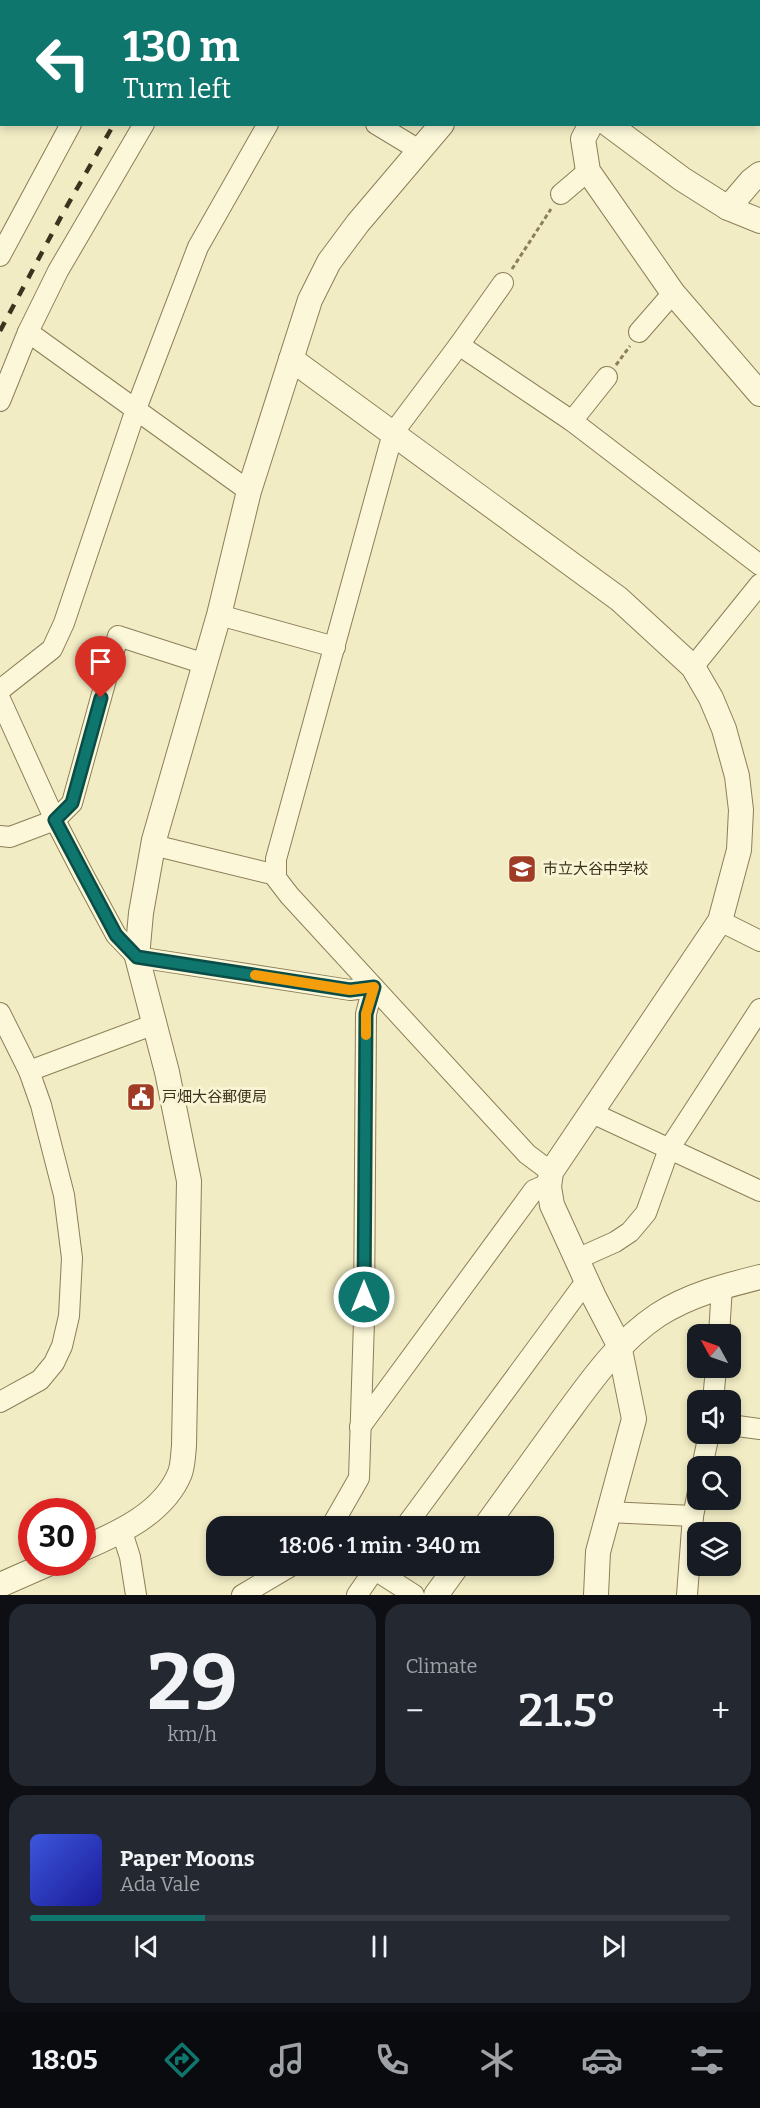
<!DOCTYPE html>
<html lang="en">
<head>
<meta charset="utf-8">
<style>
  :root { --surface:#171b24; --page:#242831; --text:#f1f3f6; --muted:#9ea1a6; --line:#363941; --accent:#0f766e }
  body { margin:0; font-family:Bitter,"Noto Sans JP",serif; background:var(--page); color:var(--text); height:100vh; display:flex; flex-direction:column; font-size:22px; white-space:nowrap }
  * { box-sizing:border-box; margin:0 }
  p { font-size:20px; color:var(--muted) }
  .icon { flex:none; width:33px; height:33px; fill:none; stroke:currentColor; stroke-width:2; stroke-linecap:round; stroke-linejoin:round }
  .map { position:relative; height:1595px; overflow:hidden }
  .side { display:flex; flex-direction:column; gap:9px; padding:9px; background:#0d0f14; flex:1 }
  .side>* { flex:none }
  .top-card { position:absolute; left:0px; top:0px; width:760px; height:126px; box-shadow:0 3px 9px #0003; background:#0f766e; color:#fff; overflow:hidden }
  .needle { width:39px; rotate:310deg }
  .fabs { position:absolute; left:687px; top:1324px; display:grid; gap:12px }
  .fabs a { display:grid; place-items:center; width:54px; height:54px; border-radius:12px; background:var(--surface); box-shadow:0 3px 9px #0003; font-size:30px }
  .speed { position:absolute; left:18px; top:1498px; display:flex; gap:12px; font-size:30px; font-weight:700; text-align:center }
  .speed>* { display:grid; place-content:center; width:78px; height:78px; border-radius:50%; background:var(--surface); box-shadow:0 3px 9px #0003; line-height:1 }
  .speed .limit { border:9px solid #d22; background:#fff; color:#111 }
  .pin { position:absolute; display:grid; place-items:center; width:51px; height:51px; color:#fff; margin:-62px -26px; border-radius:50% 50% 50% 0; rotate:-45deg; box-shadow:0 0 6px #0007 }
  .pin .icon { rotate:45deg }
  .me { position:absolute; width:66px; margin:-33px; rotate:0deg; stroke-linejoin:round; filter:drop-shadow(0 0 4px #0008) }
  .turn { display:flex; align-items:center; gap:21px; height:126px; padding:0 24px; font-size:27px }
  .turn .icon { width:78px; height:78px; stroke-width:2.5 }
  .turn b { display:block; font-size:42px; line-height:51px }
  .big { font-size:45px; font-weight:600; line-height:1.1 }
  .side .widget { flex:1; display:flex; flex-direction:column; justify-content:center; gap:9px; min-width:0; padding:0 21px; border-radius:18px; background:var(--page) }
  .side .dial { align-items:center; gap:0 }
  .dial b { font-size:78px; line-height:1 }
  .song { display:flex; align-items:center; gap:18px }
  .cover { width:72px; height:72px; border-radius:9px; background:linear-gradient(135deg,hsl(230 70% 55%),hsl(240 70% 35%)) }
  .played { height:6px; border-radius:3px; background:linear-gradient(90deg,var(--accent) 25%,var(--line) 25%) }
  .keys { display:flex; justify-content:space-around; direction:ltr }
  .heat { display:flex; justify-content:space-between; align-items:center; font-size:33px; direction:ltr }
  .side .tiles { flex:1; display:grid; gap:9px; grid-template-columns:1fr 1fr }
  .widget:last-child { grid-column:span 2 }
  .trip { position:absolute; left:206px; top:1516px; width:348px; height:60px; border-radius:18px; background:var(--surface); box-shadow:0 3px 9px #0003; font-weight:600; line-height:60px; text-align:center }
  .tab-bar { display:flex; height:96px; justify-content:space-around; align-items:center; background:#090b0e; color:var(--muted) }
  .tab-bar .icon { width:42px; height:42px }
  .tab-bar .current { color:var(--accent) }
  .tab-bar b { font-size:27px; color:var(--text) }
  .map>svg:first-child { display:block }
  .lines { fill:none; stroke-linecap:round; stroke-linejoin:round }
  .minor-casing { stroke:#8d7e59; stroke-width:22 }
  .tertiary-casing { stroke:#8d7e59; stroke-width:26 }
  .path { stroke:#8d7e59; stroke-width:3; stroke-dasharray:4.5 3; stroke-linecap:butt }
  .minor { stroke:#fbf7d8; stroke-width:20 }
  .tertiary { stroke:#fbf7d8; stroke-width:24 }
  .rail { stroke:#3c321e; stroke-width:4.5; stroke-dasharray:10 10; stroke-linecap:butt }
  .route-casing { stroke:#0a4d48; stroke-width:15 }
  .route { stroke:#0f766e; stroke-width:10 }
  .slow { stroke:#f59e0b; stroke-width:10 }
  .labels { text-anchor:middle; stroke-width:6; stroke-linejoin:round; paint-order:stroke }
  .poi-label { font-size:15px; fill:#3c321e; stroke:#f8f4d4; text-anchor:start }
</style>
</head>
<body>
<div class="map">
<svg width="760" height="1595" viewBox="0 0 760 1595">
  <rect width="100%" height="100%" fill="#f1ecc4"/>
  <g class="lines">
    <!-- minor casing -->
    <g class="minor-casing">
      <g id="minor">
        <path d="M 81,0 L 85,2"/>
        <path d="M 512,0 L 512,2"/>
        <path d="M 138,2 L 139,0"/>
        <path d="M 220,2 L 221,0"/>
        <path d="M 376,124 L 419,150"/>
        <path d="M 561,194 L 588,171"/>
        <path d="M 0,256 L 71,124"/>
        <path d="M 503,283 L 459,345 L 393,433 L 276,859 L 276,878 L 289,895 L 527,1154 L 551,1172"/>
        <path d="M 28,332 L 249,491"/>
        <path d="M 639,332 L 673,293"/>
        <path d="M 459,345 L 572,421 L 760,565"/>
        <path d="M 0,401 L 28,332 L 58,271 L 144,124"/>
        <path d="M 572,421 L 607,377"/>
        <path d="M 219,615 L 335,647"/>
        <path d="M 693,667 L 760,584"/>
        <path d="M 0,690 L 52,649 L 64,623 L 136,409 L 198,247 L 268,124"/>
        <path d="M 0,699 L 55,820 L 83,874 L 116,935 L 137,957 L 350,990 L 373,987"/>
        <path d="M 0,836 L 10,837 L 55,820 L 72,803 L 118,636 L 205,664"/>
        <path d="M 153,845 L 276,875"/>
        <path d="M 720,921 L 760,941"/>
        <path d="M 0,1013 L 29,1071 L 41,1105 L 64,1195 L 72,1258 L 69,1316 L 62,1346 L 54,1363 L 40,1380 L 0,1402"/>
        <path d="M 29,1071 L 155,1024"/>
        <path d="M 590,1112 L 760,1191"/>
        <path d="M 577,1259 L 615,1242 L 630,1232 L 646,1213 L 669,1149 L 760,1009"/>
        <path d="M 719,1335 L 722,1286"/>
        <path d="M 713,1401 L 716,1368"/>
        <path d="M 730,1425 L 760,1429"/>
        <path d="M 360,1427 L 534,1190 L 550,1183"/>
        <path d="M 702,1467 L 709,1434"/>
        <path d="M 608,1512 L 693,1516"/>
        <path d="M 331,1527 L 359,1478 L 364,1321 L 366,1014 L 373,987"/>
        <path d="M 405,1527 L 587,1280"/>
        <path d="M 122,1532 L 130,1557 L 136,1595"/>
        <path d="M 369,1566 L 414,1595"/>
        <path d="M 242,1595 L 291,1566"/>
        <path d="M 357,1595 L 377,1566"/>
        <path d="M 687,1595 L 693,1516 L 698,1492"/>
      </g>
    </g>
    <!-- tertiary casing -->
    <g class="tertiary-casing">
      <g id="tertiary">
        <path d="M 461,0 L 463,2"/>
        <path d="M 558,2 L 560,0"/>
        <path d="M 591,124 L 583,139 L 588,171 L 673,293 L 760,394"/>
        <path d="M 608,124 L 682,179 L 728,208 L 760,221"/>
        <path d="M 728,208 L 751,181 L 760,174"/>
        <path d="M 291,359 L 619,599 L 693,667 L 711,698 L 724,729 L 737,776 L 741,810 L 739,850 L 720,921 L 551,1172 L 549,1187 L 552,1205 L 594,1297 L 619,1345 L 634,1419 L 598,1552 L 596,1595"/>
        <path d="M 485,1527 C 510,1492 535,1458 560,1423 C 589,1384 616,1343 658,1315 C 689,1295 724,1286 760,1277"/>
        <path d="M 82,1549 C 119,1533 164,1513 180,1473 C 183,1465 183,1454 184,1446 L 189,1181 L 167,1072 L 137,957 L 141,913 L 154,840 L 219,615 L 249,491 L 310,300 L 329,262 L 358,223 L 442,124"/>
        <path d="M 0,1585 L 50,1563"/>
        <path d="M 436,1595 L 457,1566"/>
      </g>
    </g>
    <!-- path -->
    <g class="path">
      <path d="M 512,269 L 551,209"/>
      <path d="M 616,365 L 630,346"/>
    </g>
    <!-- minor -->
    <use href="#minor" class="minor"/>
    <!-- tertiary -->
    <use href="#tertiary" class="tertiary"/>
    <!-- rail -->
    <g class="rail">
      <path d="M 188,2 L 189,0"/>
      <path d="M 0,331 L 63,213 L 114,124"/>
    </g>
  </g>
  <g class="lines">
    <!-- route casing -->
    <g class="route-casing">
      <path id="route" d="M 101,698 L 72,803 L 55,820 L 116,935 L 137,957 L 350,990 L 374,987 L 366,1014 L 364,1297"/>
    </g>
    <!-- route -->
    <use href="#route" class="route"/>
    <!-- slow -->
    <path class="slow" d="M 255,975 L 350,990 L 374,987 L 366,1014 L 366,1035"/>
  </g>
  <!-- icons -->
  <defs>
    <g id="school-square" transform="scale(1.5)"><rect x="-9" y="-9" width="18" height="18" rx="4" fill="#a03c25" stroke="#f8f4d4"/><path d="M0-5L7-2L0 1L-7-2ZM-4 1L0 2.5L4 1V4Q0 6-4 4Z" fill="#fff"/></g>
    <g id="civic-square" transform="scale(1.5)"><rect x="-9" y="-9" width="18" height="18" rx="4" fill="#a03c25" stroke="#f8f4d4"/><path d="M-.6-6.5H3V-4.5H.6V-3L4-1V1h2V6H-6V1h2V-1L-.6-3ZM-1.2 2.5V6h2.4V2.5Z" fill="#fff"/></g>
  </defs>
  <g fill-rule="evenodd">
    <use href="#school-square" x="522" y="869"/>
    <use href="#civic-square" x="141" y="1097"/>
  </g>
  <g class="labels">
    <!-- poi labels -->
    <g class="poi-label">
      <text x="543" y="874">市立大谷中学校</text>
      <text x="162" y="1102">戸畑大谷郵便局</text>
    </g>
  </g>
</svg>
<div class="fabs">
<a><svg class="needle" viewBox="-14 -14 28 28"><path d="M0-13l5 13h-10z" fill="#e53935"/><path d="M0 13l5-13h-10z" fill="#9ea1a6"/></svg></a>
<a><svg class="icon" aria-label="sound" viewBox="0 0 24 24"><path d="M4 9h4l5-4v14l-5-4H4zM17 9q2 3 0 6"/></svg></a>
<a><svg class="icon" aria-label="search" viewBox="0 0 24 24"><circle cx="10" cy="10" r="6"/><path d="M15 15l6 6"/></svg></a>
<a><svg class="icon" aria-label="layers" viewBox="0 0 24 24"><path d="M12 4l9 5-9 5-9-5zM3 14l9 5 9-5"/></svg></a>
</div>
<div class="speed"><div class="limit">30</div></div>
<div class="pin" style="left:101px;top:698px;background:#d93025"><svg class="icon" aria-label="arrive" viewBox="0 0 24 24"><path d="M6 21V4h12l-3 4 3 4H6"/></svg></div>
<svg class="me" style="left:364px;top:1297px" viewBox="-20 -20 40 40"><circle r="17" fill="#0f766e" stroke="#fff" stroke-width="3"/><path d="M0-11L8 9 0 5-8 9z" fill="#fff"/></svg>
<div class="trip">18:06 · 1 min · 340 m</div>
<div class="top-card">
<div class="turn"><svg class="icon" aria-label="left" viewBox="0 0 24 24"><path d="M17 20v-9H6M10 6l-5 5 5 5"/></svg><div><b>130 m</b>Turn left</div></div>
</div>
</div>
<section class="side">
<div class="tiles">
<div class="widget dial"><b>29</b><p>km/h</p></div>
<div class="widget"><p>Climate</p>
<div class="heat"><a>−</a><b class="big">21.5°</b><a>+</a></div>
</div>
<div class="widget">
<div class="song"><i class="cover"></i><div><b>Paper Moons</b><p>Ada Vale</p></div></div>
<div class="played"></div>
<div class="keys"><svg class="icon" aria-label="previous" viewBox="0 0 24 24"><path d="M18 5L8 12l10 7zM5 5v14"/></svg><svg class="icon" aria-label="pause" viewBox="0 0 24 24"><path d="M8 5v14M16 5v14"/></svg><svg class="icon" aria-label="next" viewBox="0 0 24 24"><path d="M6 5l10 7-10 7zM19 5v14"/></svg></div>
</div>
</div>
</section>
<nav class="tab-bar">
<b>18:05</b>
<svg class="icon current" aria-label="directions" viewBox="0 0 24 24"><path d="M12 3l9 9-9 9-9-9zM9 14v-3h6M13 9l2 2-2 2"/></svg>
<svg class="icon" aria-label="music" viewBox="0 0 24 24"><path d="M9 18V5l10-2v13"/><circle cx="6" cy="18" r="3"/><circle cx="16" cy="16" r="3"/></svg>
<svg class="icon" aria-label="phone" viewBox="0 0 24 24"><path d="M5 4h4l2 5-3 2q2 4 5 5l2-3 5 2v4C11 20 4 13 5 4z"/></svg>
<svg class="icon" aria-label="climate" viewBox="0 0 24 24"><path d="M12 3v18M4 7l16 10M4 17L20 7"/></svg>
<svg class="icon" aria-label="car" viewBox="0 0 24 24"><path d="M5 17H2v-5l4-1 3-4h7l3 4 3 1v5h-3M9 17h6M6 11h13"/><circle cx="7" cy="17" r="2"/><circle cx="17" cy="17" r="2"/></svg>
<svg class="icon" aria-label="filters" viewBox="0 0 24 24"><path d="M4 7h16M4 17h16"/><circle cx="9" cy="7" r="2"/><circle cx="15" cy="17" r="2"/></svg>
</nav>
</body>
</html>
